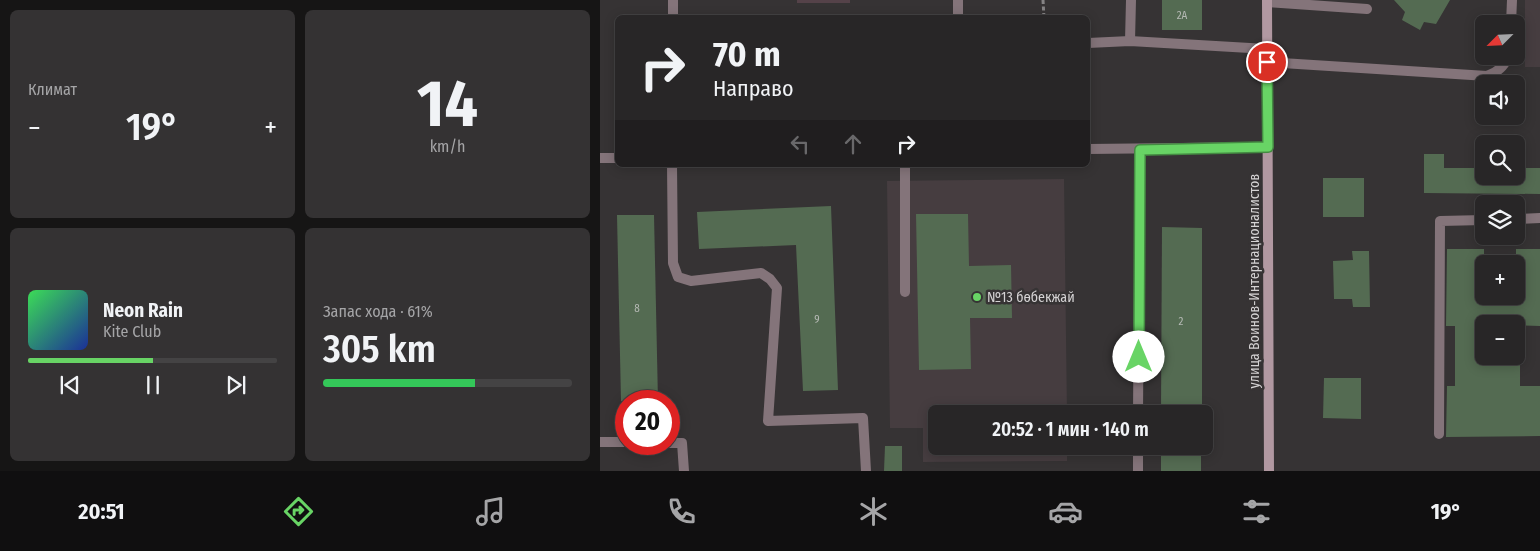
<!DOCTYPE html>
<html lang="ru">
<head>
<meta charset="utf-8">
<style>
  :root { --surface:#282627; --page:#343233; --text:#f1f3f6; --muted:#a5a5a7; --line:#444344; --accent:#68d465 }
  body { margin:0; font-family:"Fira Sans Condensed",sans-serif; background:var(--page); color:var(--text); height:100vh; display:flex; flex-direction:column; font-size:19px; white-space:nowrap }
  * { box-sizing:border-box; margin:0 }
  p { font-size:16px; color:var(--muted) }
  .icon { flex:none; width:28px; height:28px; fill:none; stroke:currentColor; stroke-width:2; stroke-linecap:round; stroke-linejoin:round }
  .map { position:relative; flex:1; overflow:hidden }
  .drawer { display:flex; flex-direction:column; gap:10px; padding:10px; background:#161515; width:600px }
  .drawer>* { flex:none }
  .guide { position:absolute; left:15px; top:15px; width:475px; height:152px; border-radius:8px; box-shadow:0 2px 12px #0003,0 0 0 1px var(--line); background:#282627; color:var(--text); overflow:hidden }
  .needle { width:32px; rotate:246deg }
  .controls { position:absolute; left:875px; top:15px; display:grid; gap:10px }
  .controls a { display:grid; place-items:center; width:50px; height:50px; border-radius:8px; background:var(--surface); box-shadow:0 2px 12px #0003,0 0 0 1px var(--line); font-size:25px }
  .speed { position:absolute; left:15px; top:390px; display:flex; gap:10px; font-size:25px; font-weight:700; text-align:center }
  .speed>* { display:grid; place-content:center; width:65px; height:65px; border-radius:50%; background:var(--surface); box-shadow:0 2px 12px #0003,0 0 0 1px var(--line); line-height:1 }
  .speed .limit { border:8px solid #d22; background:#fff; color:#111 }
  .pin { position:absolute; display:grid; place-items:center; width:42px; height:42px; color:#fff; margin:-21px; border:2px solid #fff; border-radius:50%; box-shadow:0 1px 5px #0007 }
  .me { position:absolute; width:55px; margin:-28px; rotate:0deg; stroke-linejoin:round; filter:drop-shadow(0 0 4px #0008) }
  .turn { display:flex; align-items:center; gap:18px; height:105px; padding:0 15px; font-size:22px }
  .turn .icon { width:65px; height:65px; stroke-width:2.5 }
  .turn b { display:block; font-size:35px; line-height:42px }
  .lanes { display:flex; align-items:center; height:48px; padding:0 15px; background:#0003; justify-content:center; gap:25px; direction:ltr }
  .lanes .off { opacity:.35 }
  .big { font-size:38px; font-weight:600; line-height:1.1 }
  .drawer .card { flex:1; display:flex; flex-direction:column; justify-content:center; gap:8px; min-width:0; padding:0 18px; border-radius:8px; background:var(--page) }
  .drawer .dial { align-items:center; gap:0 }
  .dial b { font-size:65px; line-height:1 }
  .song { display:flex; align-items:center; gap:15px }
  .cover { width:60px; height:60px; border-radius:8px; background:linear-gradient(135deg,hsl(130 70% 55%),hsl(230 70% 35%)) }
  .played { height:5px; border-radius:2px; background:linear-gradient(90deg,var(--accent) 50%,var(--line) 50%) }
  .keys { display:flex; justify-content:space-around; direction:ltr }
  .heat { display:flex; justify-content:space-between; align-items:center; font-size:28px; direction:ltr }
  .charge { height:8px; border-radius:4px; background:linear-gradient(90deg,#34c759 61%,var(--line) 0) }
  .drawer .tiles { flex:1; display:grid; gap:10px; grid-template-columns:repeat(2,1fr) }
  .trip { position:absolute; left:328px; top:405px; width:285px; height:50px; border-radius:8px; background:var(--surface); box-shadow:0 2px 12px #0003,0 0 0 1px var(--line); font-weight:600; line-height:50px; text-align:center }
  .tabs { display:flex; height:80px; justify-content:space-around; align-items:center; background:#100f10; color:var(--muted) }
  .tabs .icon { width:35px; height:35px }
  .tabs .current { color:var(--accent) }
  .tabs b { font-size:22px; color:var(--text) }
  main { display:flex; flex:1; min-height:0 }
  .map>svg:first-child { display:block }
  .built { fill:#463d40 }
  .green { fill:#554249 }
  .building { fill:#546b52 }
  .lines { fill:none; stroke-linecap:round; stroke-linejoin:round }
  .path { stroke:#858384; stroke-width:3; stroke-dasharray:4 2.5; stroke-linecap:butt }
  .lane { stroke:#84747a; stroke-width:10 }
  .secondary { stroke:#b198a1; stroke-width:10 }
  .route-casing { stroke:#448a42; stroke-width:12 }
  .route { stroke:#68d465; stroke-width:9 }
  .poi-dot { fill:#68d465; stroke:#363334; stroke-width:2 }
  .labels { text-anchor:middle; stroke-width:5; stroke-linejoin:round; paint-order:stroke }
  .number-label { font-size:11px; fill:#b5b9b4 }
  .street-label { font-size:14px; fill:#d5d3d4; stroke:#363334 }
  .poi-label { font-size:14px; fill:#d5d3d4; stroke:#363334; text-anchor:start }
</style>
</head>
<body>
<main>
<section class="drawer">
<div class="tiles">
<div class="card"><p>Климат</p>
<div class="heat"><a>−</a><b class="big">19°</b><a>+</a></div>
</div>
<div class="card dial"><b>14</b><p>km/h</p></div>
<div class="card">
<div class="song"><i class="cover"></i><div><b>Neon Rain</b><p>Kite Club</p></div></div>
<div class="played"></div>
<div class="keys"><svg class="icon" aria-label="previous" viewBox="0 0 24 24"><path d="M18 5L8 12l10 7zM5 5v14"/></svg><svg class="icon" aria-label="pause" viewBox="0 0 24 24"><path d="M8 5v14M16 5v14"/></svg><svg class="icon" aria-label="next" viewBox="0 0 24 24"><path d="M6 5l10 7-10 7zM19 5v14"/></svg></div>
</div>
<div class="card"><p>Запас хода · 61%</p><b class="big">305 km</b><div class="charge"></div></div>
</div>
</section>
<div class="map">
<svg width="940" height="471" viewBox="0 0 940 471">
  <rect width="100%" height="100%" fill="#363334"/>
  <!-- built -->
  <g class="built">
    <rect x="925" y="0" width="15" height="67"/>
    <path d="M 464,179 L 467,414 L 336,414 L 336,446 L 467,446 L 467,461 L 323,462 L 323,428 L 290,428 L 287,181 Z"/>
  </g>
  <!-- green -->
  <rect class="green" x="197" y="0" width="53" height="3"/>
  <!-- building -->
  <g class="building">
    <rect x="562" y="0" width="40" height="30"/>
    <path d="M 794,0 L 850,0 L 836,24 L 824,22 L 820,30 L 802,20 L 805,12 Z"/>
    <path d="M 824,154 L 844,154 L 844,168 L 884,168 L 884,176 L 916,176 L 916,168 L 940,168 L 940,194 L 824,193 Z"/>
    <rect x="723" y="178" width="41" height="39"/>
    <path d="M 231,206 L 238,390 L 203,391 L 196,245 L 99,249 L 97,212 Z"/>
    <path d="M 316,214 L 368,214 L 369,266 L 411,265 L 412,318 L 370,318 L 371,369 L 319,370 Z"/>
    <path d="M 17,215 L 54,215 L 58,401 L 21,401 Z"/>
    <path d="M 562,227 L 602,228 L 602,414 L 561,414 Z"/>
    <path d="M 847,249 L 884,249 L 884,296 L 916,296 L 916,249 L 940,249 L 940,326 L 884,324 L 884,356 L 920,356 L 920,386 L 940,386 L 940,436 L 846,437 L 847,386 L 855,386 L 855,326 L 846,326 Z"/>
    <path d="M 752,251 L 769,251 L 770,307 L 753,307 L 752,299 L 734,299 L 733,261 L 753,260 Z"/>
    <path d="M 724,378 L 761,378 L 761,419 L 723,418 Z"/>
    <path d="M 285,446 L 302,446 L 302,471 L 284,471 Z"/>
    <rect x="561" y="446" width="40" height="25"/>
  </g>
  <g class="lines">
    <!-- path -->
    <path class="path" d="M 443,0 L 444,18"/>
    <!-- lane -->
    <g class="lane">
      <path d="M 358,0 L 358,18"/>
      <path d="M 667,2 L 767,9"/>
      <path d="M 73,18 L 73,0"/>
      <path d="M 911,24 L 912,0"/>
      <path d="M 530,41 L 531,0"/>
      <path d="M 488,43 L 530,41 L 667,49"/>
      <path d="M 667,62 L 887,76 C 898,72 903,67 909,56"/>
      <path d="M 488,149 L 668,147"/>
      <path d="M 0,158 L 18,158"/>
      <path d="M 72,165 L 73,263 L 78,277 L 91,281 L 161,273 L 170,279 L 177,288 L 168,421 L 263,418 L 266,471"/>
      <path d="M 916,219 L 940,218"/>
      <path d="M 305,292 L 305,165"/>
      <path d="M 538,414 L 540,150"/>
      <path d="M 839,434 L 840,221 L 884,220"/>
      <path d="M 0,442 L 26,442"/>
      <path d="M 69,443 L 82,443 L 84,471"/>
      <path d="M 538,471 L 538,446"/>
    </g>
    <!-- secondary -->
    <path class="secondary" d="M 667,0 L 669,471"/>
  </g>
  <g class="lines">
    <!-- route casing -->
    <g class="route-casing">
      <path id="route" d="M 539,357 L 540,150 L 668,147 L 667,62"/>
    </g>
    <!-- route -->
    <use href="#route" class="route"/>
  </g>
  <!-- markers -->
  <circle class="poi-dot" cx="377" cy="297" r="5"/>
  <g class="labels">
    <!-- number labels -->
    <g class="number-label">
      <text x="582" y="19">2А</text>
      <text x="37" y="312">8</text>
      <text x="217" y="323">9</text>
      <text x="581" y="325">2</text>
    </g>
    <!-- street labels -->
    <g class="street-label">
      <text transform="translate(654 281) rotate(-90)" y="5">улица Воинов-Интернационалистов</text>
    </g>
    <!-- poi labels -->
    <g class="poi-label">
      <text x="387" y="302">№13 бөбекжай</text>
    </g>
  </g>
</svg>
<div class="controls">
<a><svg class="needle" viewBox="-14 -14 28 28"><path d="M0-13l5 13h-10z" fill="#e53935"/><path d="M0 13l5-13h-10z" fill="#a5a5a7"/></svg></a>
<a><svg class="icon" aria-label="sound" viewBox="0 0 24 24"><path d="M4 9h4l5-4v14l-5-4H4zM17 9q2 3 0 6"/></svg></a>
<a><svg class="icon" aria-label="search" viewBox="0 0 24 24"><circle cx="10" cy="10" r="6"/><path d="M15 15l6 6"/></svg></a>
<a><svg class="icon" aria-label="layers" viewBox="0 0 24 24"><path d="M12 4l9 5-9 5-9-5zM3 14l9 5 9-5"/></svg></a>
<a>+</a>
<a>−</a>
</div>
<div class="speed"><div class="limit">20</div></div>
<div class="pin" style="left:667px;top:62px;background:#d93025"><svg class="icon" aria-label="arrive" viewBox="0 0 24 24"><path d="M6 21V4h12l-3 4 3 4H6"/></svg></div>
<svg class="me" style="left:539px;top:357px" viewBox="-20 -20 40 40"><circle r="19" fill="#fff"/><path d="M0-13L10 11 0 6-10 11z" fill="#68d465"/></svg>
<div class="trip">20:52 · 1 мин · 140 m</div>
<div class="guide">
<div class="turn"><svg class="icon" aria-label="right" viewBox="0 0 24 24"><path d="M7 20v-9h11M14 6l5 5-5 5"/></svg><div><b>70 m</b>Направо</div></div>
<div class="lanes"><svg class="icon off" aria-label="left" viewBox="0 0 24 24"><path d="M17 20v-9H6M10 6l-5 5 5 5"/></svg><svg class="icon off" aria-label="ahead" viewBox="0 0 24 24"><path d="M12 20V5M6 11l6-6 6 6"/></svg><svg class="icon" aria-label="right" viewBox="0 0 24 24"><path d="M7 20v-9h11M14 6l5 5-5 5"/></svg></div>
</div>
</div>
</main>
<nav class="tabs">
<b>20:51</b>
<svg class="icon current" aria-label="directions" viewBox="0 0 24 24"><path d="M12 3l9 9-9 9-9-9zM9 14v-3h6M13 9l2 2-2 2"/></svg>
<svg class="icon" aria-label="music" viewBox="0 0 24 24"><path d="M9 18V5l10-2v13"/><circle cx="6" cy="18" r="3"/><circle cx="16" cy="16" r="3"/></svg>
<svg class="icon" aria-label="phone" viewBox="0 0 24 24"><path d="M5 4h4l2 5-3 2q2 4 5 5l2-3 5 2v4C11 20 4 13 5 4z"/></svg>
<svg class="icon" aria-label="climate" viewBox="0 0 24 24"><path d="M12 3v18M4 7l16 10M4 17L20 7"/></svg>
<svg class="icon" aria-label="car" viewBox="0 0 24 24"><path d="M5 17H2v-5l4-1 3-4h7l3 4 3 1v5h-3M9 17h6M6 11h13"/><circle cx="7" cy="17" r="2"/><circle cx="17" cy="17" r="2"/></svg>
<svg class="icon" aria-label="filters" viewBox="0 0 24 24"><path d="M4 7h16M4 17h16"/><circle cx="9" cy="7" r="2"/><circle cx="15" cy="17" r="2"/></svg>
<b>19°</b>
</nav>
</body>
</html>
